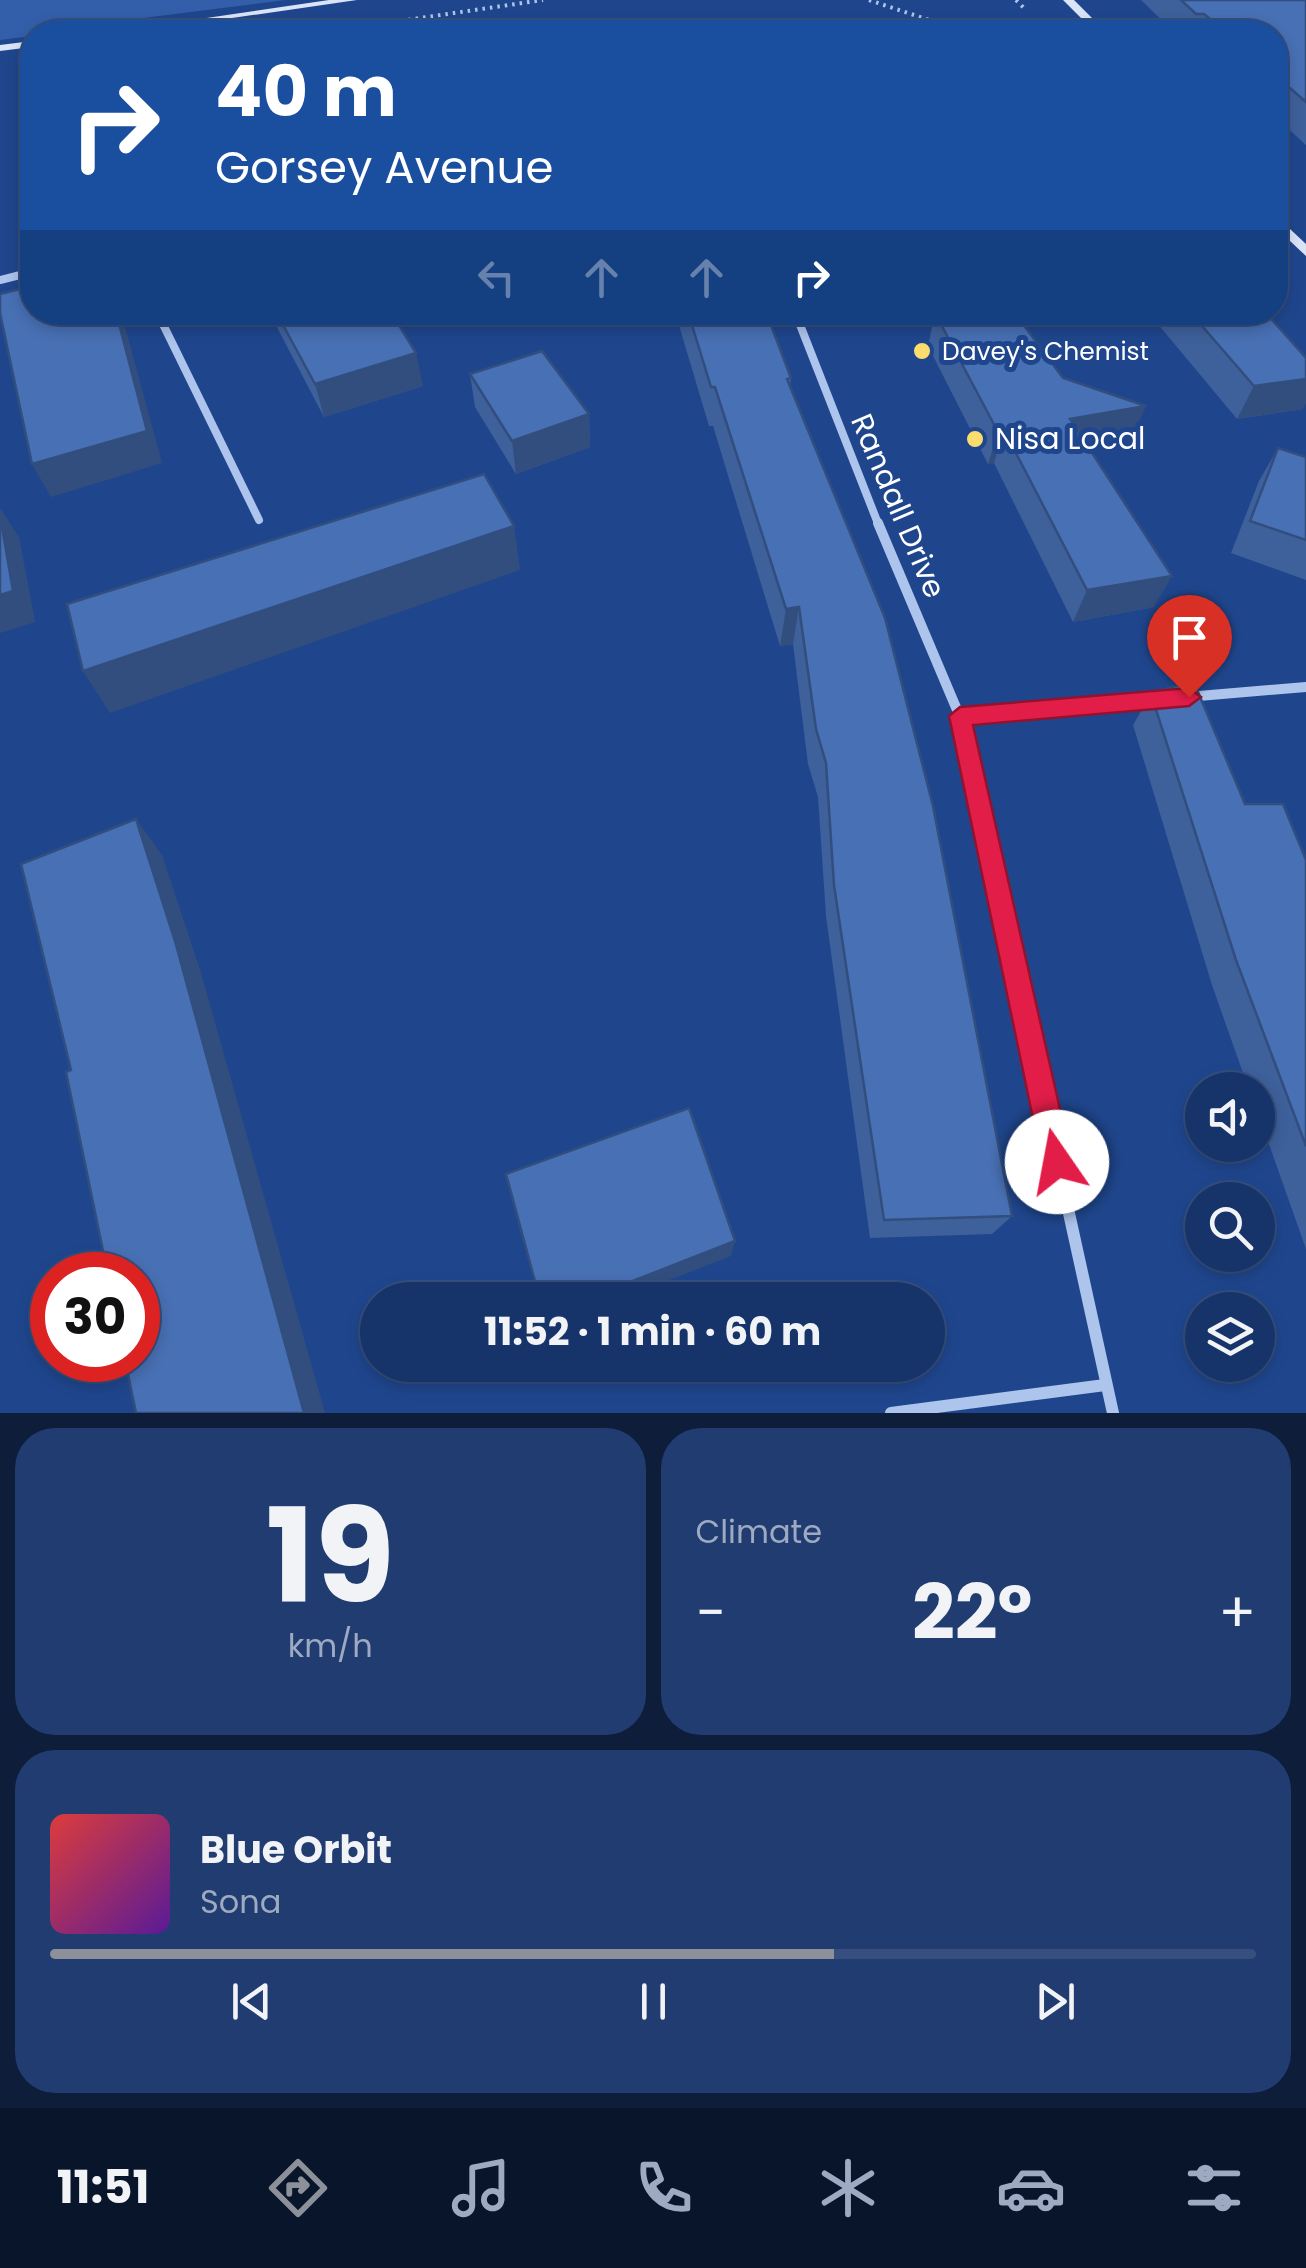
<!DOCTYPE html>
<html lang="en">
<head>
<meta charset="utf-8">
<style>
  :root { --surface:#17346a; --page:#203c70; --text:#f1f3f6; --muted:#9eaac1; --line:#364f7e; --accent:#8c9099 }
  body { margin:0; font-family:Poppins,sans-serif; background:var(--page); color:var(--text); height:100vh; display:flex; flex-direction:column; font-size:38px; white-space:nowrap }
  * { box-sizing:border-box; margin:0 }
  p { font-size:32px; color:var(--muted) }
  .icon { flex:none; width:55px; height:55px; fill:none; stroke:currentColor; stroke-width:2; stroke-linecap:round; stroke-linejoin:round }
  .map { position:relative; height:1413px; overflow:hidden }
  .drawer { display:flex; flex-direction:column; gap:15px; padding:15px; background:#0d1d3a; flex:1 }
  .drawer>* { flex:none }
  .top-card { position:absolute; left:20px; top:20px; width:1268px; height:305px; border-radius:40px; box-shadow:0 5px 15px #0003,0 0 0 2px var(--line); background:#1a4fa0; color:#fff; overflow:hidden }
  .fabs { position:absolute; left:1185px; top:1072px; display:grid; gap:20px }
  .fabs a { display:grid; place-items:center; width:90px; height:90px; border-radius:50%; background:var(--surface); box-shadow:0 5px 15px #0003,0 0 0 2px var(--line); font-size:50px }
  .speed { position:absolute; left:30px; top:1252px; display:flex; gap:20px; font-size:50px; font-weight:700; text-align:center }
  .speed>* { display:grid; place-content:center; width:130px; height:130px; border-radius:50%; background:var(--surface); box-shadow:0 5px 15px #0003,0 0 0 2px var(--line); line-height:1 }
  .speed .limit { border:15px solid #d22; background:#fff; color:#111 }
  .pin { position:absolute; display:grid; place-items:center; width:85px; height:85px; color:#fff; margin:-102px -42px; border-radius:50% 50% 50% 0; rotate:-45deg; box-shadow:0 0 10px #0007 }
  .pin .icon { rotate:45deg }
  .me { position:absolute; width:110px; margin:-55px; rotate:348deg; stroke-linejoin:round; filter:drop-shadow(0 0 8px #0008) }
  .turn { display:flex; align-items:center; gap:35px; height:210px; padding:0 30px; font-size:45px }
  .turn .icon { width:130px; height:130px; stroke-width:2.5 }
  .turn b { display:block; font-size:70px; line-height:85px }
  .lanes { display:flex; align-items:center; height:95px; padding:0 30px; background:#0003; justify-content:center; gap:50px; direction:ltr }
  .lanes .off { opacity:.35 }
  .big { font-size:75px; font-weight:700; line-height:1.1 }
  .drawer .widget { flex:1; display:flex; flex-direction:column; justify-content:center; gap:15px; min-width:0; padding:0 35px; border-radius:40px; background:var(--page) }
  .drawer .dial { align-items:center; gap:0 }
  .dial b { font-size:130px; line-height:1 }
  .song { display:flex; align-items:center; gap:30px }
  .cover { width:120px; height:120px; border-radius:15px; background:linear-gradient(135deg,hsl(0 70% 55%),hsl(270 70% 35%)) }
  .played { height:10px; border-radius:5px; background:linear-gradient(90deg,var(--accent) 65%,var(--line) 65%) }
  .keys { display:flex; justify-content:space-around; direction:ltr }
  .heat { display:flex; justify-content:space-between; align-items:center; font-size:55px; direction:ltr }
  .drawer .tiles { flex:1; display:grid; gap:15px; grid-template-columns:1fr 1fr }
  .widget:last-child { grid-column:span 2 }
  .trip { position:absolute; left:360px; top:1282px; width:585px; height:100px; border-radius:50px; background:var(--surface); box-shadow:0 5px 15px #0003,0 0 0 2px var(--line); font-weight:700; line-height:100px; text-align:center }
  .tab-bar { display:flex; height:160px; justify-content:space-around; align-items:center; background:#09152a; color:var(--muted) }
  .tab-bar .icon { width:70px; height:70px }
  .tab-bar .on { color:var(--accent) }
  .tab-bar b { font-size:45px; color:var(--text) }
  .map>svg:first-child { display:block }
  .green { fill:#335faa }
  .lines { fill:none; stroke-linecap:round; stroke-linejoin:round }
  .path { stroke:#adc4ec; stroke-width:4; stroke-dasharray:2.5 5; stroke-linecap:butt }
  .street-far2 { stroke:#adc4ec; stroke-width:8 }
  .street-far1 { stroke:#adc4ec; stroke-width:10 }
  .street { stroke:#adc4ec; stroke-width:12 }
  .secondary { fill:#d9e4f9; fill-rule:evenodd }
  .wall { fill:#3e609b }
  .shaded-wall { fill:#324e7e }
  .building { fill:#4870b4; stroke:#324e7e; stroke-width:2.5 }
  .route { fill:#e11d48; stroke:#92132f; stroke-width:2.5 }
  .poi-dot { fill:#fadd6d; stroke:#1f468d; stroke-width:4 }
  .labels { text-anchor:middle; stroke-width:10; stroke-linejoin:round; paint-order:stroke }
  .far-poi-label { font-size:25px; fill:#fff; stroke:#1f468d; text-anchor:start }
  .poi-label { font-size:30px; fill:#fff; stroke:#1f468d; text-anchor:start }
  .street-label { font-size:30px; fill:#fff; stroke:#1f468d }
</style>
</head>
<body>
<div class="map">
<svg width="1306" height="1413" viewBox="0 0 1306 1413">
  <rect width="100%" height="100%" fill="#1f468d"/>
  <!-- green -->
  <path class="green" d="M 0,0 L 285,0 L 32,32 L 32,36 L 0,40 Z"/>
  <g class="lines">
    <!-- path -->
    <g class="path">
      <path d="M 869,0 L 965,32"/>
      <path d="M 1016,0 L 1026,10"/>
      <path d="M 386,23 L 543,0"/>
    </g>
    <!-- street-far2 -->
    <g class="street-far2">
      <path d="M 0,280 L 32,272"/>
      <path d="M 157,312 L 259,520"/>
      <path d="M 795,312 L 879,526"/>
    </g>
    <!-- street-far1 -->
    <g class="street-far1">
      <path d="M 878,523 L 960,717 L 1003,912"/>
      <path d="M 1187,697 L 1306,687"/>
      <path d="M 960,717 L 1161,699"/>
    </g>
    <!-- street -->
    <g class="street">
      <path d="M 1002,909 L 1113,1413"/>
      <path d="M 891,1413 L 1105,1385"/>
    </g>
    <!-- secondary -->
    <g class="secondary">
      <path d="M 329,0 L 357,0 L 136,32 L 111,32 Z"/>
      <path d="M 1063,0 L 1074,0 L 1106,32 L 1095,32 Z"/>
      <path d="M 32,41 L 32,47 L 0,51 L 0,45 Z"/>
      <path d="M 1275,215 L 1306,244 L 1306,256 L 1275,227 Z"/>
    </g>
  </g>
  <!-- wall -->
  <g class="wall">
    <path d="M 1141,0 L 1306,0 L 1306,145 L 1275,117 L 1275,32 L 1174,32 Z"/>
    <path d="M 269,312 L 391,312 L 423,386 L 324,417 Z"/>
    <path d="M 675,312 L 766,312 L 791,378 L 790,386 L 1012,1216 L 992,1234 L 870,1238 L 826,916 L 818,797 L 808,764 L 793,644 L 780,646 L 713,426 L 709,426 Z"/>
    <path d="M 1154,312 L 1265,312 L 1303,409 L 1237,419 L 1152,317 Z"/>
    <path d="M 935,313 L 1063,378 L 1132,438 L 1087,446 L 1154,607 L 1073,622 L 994,463 L 988,464 L 928,346 Z"/>
    <path d="M 470,374 L 589,414 L 590,447 L 516,474 L 475,407 Z"/>
    <path d="M 1278,448 L 1306,457 L 1306,580 L 1231,553 L 1259,481 Z"/>
    <path d="M 1151,694 L 1245,804 L 1306,860 L 1306,1249 L 1258,1113 L 1258,1090 L 1249,1090 L 1212,985 L 1133,725 Z"/>
  </g>
  <!-- shaded-wall -->
  <g class="shaded-wall">
    <path d="M 116,312 L 121,312 L 162,463 L 51,497 L 32,464 Z"/>
    <path d="M 416,353 L 423,386 L 324,417 L 315,384 Z"/>
    <path d="M 1306,379 L 1306,404 L 1303,409 L 1237,419 L 1254,386 Z"/>
    <path d="M 1146,406 L 1132,438 L 1057,452 L 1070,419 Z"/>
    <path d="M 589,414 L 590,447 L 516,474 L 512,441 Z"/>
    <path d="M 1004,430 L 994,463 L 988,464 L 998,432 Z"/>
    <path d="M 0,508 L 19,537 L 35,622 L 0,633 Z"/>
    <path d="M 514,526 L 520,570 L 110,713 L 83,671 Z"/>
    <path d="M 1172,576 L 1154,607 L 1073,622 L 1087,590 Z"/>
    <path d="M 799,607 L 793,644 L 780,646 L 786,609 Z"/>
    <path d="M 136,819 L 162,855 L 201,973 L 325,1413 L 304,1413 Z"/>
    <path d="M 735,1241 L 731,1256 L 618,1300 L 584,1300 Z"/>
  </g>
  <!-- building -->
  <g class="building">
    <path d="M 1181,0 L 1306,0 L 1306,102 L 1275,75 L 1275,32 L 1226,32 L 1204,14 L 1196,14 Z"/>
    <path d="M 32,286 L 32,312 L 116,312 L 147,431 L 32,464 L 0,313 L 0,294 Z"/>
    <path d="M 276,312 L 391,312 L 416,353 L 315,384 Z"/>
    <path d="M 688,312 L 766,312 L 791,378 L 787,379 L 885,618 L 933,806 L 1012,1216 L 884,1220 L 834,885 L 826,763 L 816,729 L 799,607 L 786,609 L 715,387 L 711,387 Z"/>
    <path d="M 1014,312 L 1063,378 L 1146,406 L 1070,419 L 1172,576 L 1087,590 L 1004,430 L 998,432 L 935,313 Z"/>
    <path d="M 1190,312 L 1265,312 L 1306,358 L 1306,379 L 1254,386 Z"/>
    <path d="M 542,351 L 589,414 L 512,441 L 470,374 Z"/>
    <path d="M 1278,448 L 1306,457 L 1306,540 L 1250,521 Z"/>
    <path d="M 484,474 L 514,526 L 83,671 L 67,604 Z"/>
    <path d="M 0,515 L 13,591 L 0,595 Z"/>
    <path d="M 1193,680 L 1245,804 L 1283,804 L 1306,860 L 1306,1146 L 1236,960 L 1151,694 Z"/>
    <path d="M 136,819 L 175,941 L 304,1413 L 136,1413 L 125,1360 L 138,1360 L 138,1275 L 108,1275 L 66,1072 L 71,1070 L 21,864 Z"/>
    <path d="M 689,1108 L 735,1241 L 584,1300 L 540,1300 L 506,1174 Z"/>
  </g>
  <!-- route -->
  <path class="route" d="M 1189,688 L 1201,697 L 1189,706 L 973,725 L 1072,1162 L 1068,1173 L 1057,1177 L 1046,1173 L 1042,1162 L 949,716 L 960,707 Z"/>
  <!-- markers -->
  <g class="poi-dot">
    <circle cx="922" cy="351" r="10"/>
    <circle cx="975" cy="439" r="10"/>
  </g>
  <g class="labels">
    <!-- far-poi labels -->
    <g class="far-poi-label">
      <text x="942" y="360">Davey's Chemist</text>
    </g>
    <!-- poi labels -->
    <g class="poi-label">
      <text x="995" y="449">Nisa Local</text>
    </g>
    <!-- street labels -->
    <g class="street-label">
      <text transform="translate(898 506) rotate(67)" y="10">Randall Drive</text>
    </g>
  </g>
</svg>
<div class="fabs">
<a><svg class="icon" aria-label="sound" viewBox="0 0 24 24"><path d="M4 9h4l5-4v14l-5-4H4zM17 9q2 3 0 6"/></svg></a>
<a><svg class="icon" aria-label="search" viewBox="0 0 24 24"><circle cx="10" cy="10" r="6"/><path d="M15 15l6 6"/></svg></a>
<a><svg class="icon" aria-label="layers" viewBox="0 0 24 24"><path d="M12 4l9 5-9 5-9-5zM3 14l9 5 9-5"/></svg></a>
</div>
<div class="speed"><div class="limit">30</div></div>
<div class="pin" style="left:1189px;top:697px;background:#d93025"><svg class="icon" aria-label="arrive" viewBox="0 0 24 24"><path d="M6 21V4h12l-3 4 3 4H6"/></svg></div>
<svg class="me" style="left:1057px;top:1162px" viewBox="-20 -20 40 40"><circle r="19" fill="#fff"/><path d="M0-13L10 11 0 6-10 11z" fill="#e11d48"/></svg>
<div class="trip">11:52 · 1 min · 60 m</div>
<div class="top-card">
<div class="turn"><svg class="icon" aria-label="right" viewBox="0 0 24 24"><path d="M7 20v-9h11M14 6l5 5-5 5"/></svg><div><b>40 m</b>Gorsey Avenue</div></div>
<div class="lanes"><svg class="icon off" aria-label="left" viewBox="0 0 24 24"><path d="M17 20v-9H6M10 6l-5 5 5 5"/></svg><svg class="icon off" aria-label="ahead" viewBox="0 0 24 24"><path d="M12 20V5M6 11l6-6 6 6"/></svg><svg class="icon off" aria-label="ahead" viewBox="0 0 24 24"><path d="M12 20V5M6 11l6-6 6 6"/></svg><svg class="icon" aria-label="right" viewBox="0 0 24 24"><path d="M7 20v-9h11M14 6l5 5-5 5"/></svg></div>
</div>
</div>
<section class="drawer">
<div class="tiles">
<div class="widget dial"><b>19</b><p>km/h</p></div>
<div class="widget"><p>Climate</p>
<div class="heat"><a>−</a><b class="big">22°</b><a>+</a></div>
</div>
<div class="widget">
<div class="song"><i class="cover"></i><div><b>Blue Orbit</b><p>Sona</p></div></div>
<div class="played"></div>
<div class="keys"><svg class="icon" aria-label="previous" viewBox="0 0 24 24"><path d="M18 5L8 12l10 7zM5 5v14"/></svg><svg class="icon" aria-label="pause" viewBox="0 0 24 24"><path d="M8 5v14M16 5v14"/></svg><svg class="icon" aria-label="next" viewBox="0 0 24 24"><path d="M6 5l10 7-10 7zM19 5v14"/></svg></div>
</div>
</div>
</section>
<nav class="tab-bar">
<b>11:51</b>
<svg class="icon on" aria-label="directions" viewBox="0 0 24 24"><path d="M12 3l9 9-9 9-9-9zM9 14v-3h6M13 9l2 2-2 2"/></svg>
<svg class="icon" aria-label="music" viewBox="0 0 24 24"><path d="M9 18V5l10-2v13"/><circle cx="6" cy="18" r="3"/><circle cx="16" cy="16" r="3"/></svg>
<svg class="icon" aria-label="phone" viewBox="0 0 24 24"><path d="M5 4h4l2 5-3 2q2 4 5 5l2-3 5 2v4C11 20 4 13 5 4z"/></svg>
<svg class="icon" aria-label="climate" viewBox="0 0 24 24"><path d="M12 3v18M4 7l16 10M4 17L20 7"/></svg>
<svg class="icon" aria-label="car" viewBox="0 0 24 24"><path d="M5 17H2v-5l4-1 3-4h7l3 4 3 1v5h-3M9 17h6M6 11h13"/><circle cx="7" cy="17" r="2"/><circle cx="17" cy="17" r="2"/></svg>
<svg class="icon" aria-label="filters" viewBox="0 0 24 24"><path d="M4 7h16M4 17h16"/><circle cx="9" cy="7" r="2"/><circle cx="15" cy="17" r="2"/></svg>
</nav>
</body>
</html>
